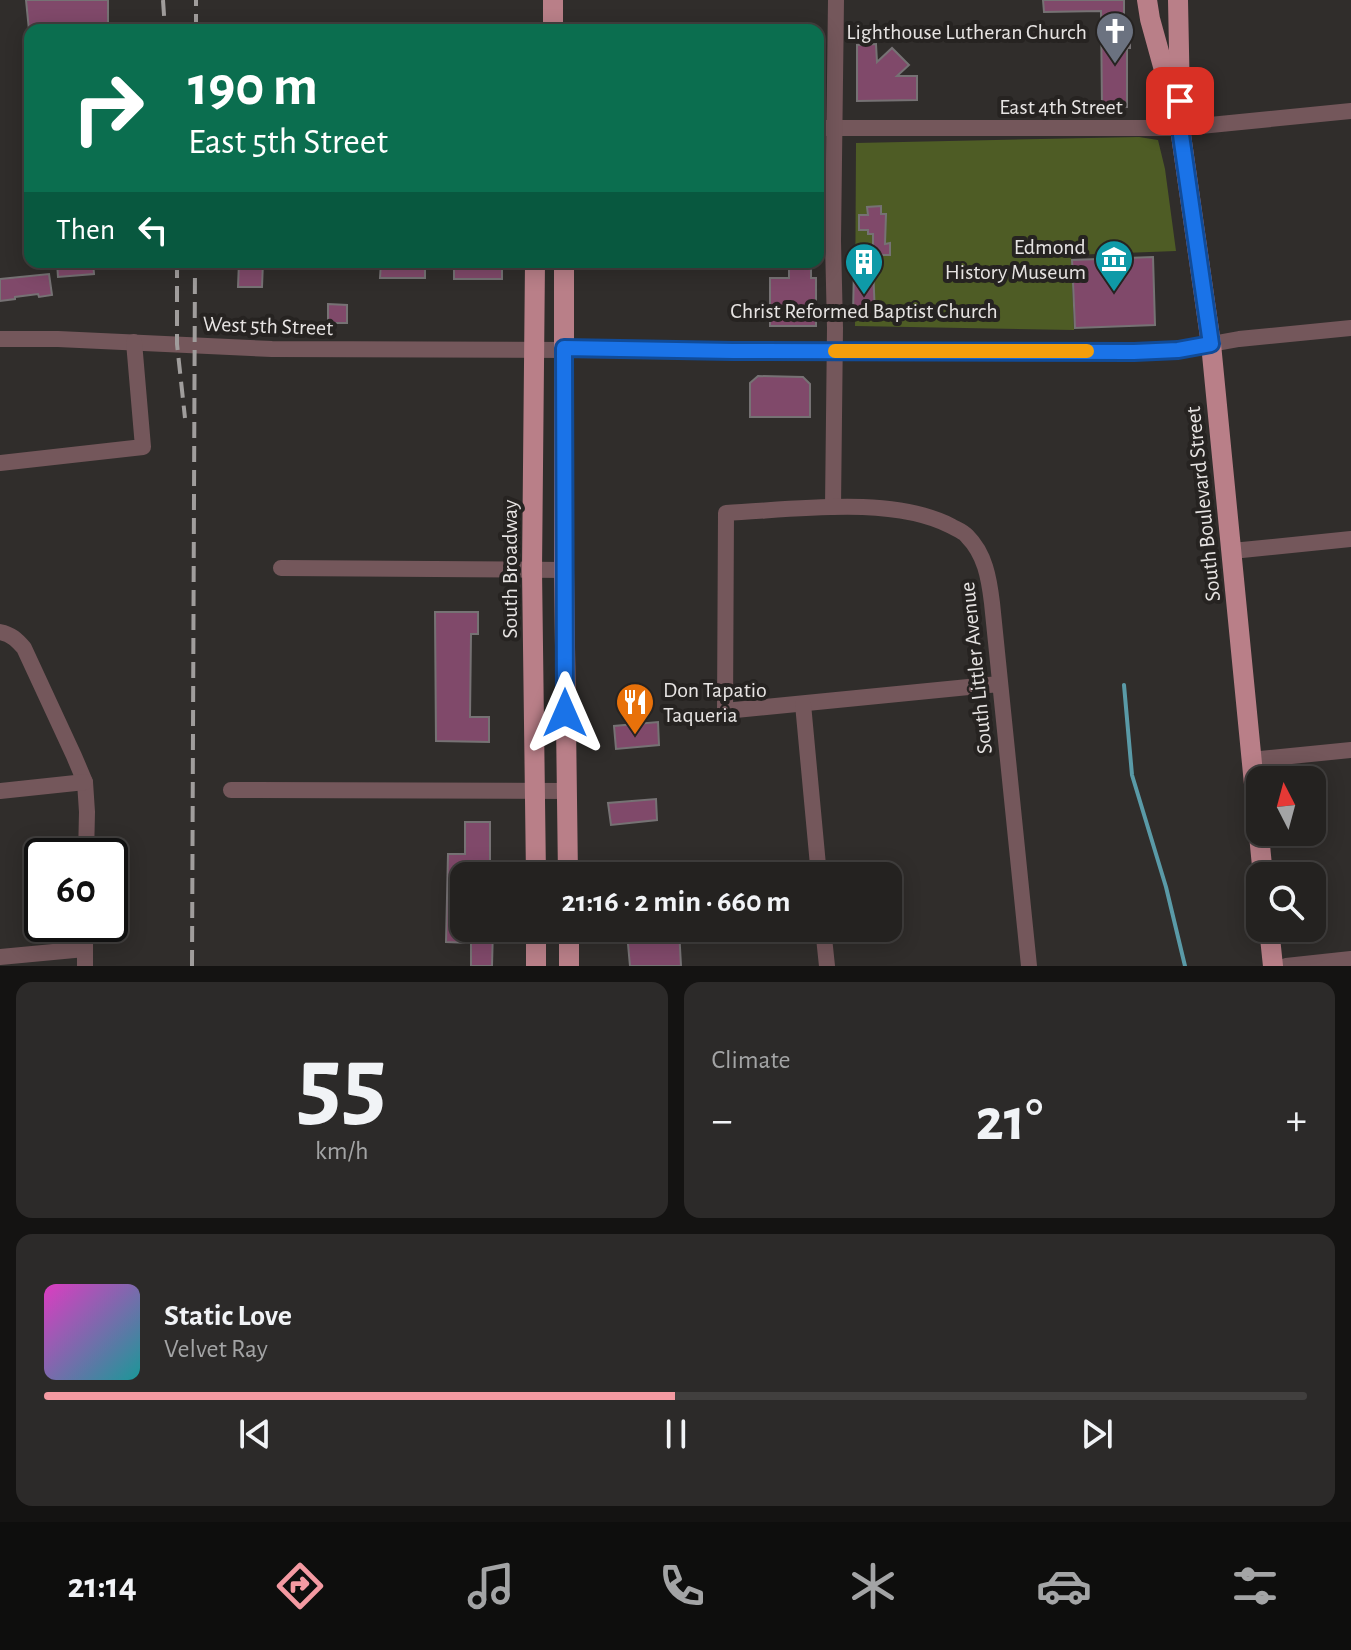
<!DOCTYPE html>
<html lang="en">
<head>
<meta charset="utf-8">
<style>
  :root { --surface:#242220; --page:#2c2a29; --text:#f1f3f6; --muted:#a3a4a5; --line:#413f3e; --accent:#f49aa2 }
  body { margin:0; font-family:"Alegreya Sans",sans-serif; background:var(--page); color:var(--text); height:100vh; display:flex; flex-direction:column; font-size:30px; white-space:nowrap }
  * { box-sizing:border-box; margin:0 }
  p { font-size:26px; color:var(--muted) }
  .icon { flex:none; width:44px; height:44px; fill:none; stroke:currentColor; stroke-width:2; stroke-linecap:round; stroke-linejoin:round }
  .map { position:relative; height:966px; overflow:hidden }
  .drawer { display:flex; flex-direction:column; gap:16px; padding:16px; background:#141312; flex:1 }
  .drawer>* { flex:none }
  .banner { position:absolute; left:24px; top:24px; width:800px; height:244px; border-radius:16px; box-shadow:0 4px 20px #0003,0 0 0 2px var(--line); background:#0b6e4f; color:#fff; overflow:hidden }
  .needle { width:52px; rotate:354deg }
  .buttons { position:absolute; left:1246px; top:766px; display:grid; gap:16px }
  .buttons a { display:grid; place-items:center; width:80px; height:80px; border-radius:16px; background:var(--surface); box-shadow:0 4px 20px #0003,0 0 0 2px var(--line); font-size:40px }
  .speed { position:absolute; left:24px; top:838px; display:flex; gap:16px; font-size:40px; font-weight:700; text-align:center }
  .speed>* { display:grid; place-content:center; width:104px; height:104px; border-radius:50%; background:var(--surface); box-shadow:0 4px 20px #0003,0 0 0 2px var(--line); line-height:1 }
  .speed .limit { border:4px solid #111; border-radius:12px; background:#fff; color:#111 }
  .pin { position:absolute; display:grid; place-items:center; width:68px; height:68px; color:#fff; margin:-34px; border-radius:16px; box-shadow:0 4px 12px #0006 }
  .me { position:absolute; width:88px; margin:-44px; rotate:0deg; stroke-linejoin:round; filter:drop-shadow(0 0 6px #0008) }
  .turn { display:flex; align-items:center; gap:28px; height:168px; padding:0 32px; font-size:36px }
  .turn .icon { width:104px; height:104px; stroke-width:2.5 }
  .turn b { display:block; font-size:56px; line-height:68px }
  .then { display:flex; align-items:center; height:76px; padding:0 32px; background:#0003; gap:16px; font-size:30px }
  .big { font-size:60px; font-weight:700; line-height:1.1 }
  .drawer .tile { flex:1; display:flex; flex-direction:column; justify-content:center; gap:12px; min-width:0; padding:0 28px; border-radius:16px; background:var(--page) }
  .drawer .dial { align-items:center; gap:0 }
  .dial b { font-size:104px; line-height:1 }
  .song { display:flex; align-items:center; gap:24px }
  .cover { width:96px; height:96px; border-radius:12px; background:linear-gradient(135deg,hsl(310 70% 55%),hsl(180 70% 35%)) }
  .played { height:8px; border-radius:4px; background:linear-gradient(90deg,var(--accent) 50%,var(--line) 50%) }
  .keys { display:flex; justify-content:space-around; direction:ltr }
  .heat { display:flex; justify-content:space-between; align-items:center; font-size:44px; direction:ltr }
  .drawer .tiles { flex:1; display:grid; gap:16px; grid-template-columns:1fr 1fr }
  .tile:last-child { grid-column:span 2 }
  .trip { position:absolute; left:450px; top:862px; width:452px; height:80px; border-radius:16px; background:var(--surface); box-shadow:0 4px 20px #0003,0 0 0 2px var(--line); font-weight:700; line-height:80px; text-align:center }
  .tabs { display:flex; height:128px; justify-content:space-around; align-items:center; background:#0e0e0d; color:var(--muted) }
  .tabs .icon { width:56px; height:56px }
  .tabs .active { color:var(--accent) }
  .tabs b { font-size:36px; color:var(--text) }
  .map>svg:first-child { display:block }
  .green { fill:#4e5c25 }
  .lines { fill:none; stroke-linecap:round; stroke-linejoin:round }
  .stream { stroke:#5a9aa7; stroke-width:4 }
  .building { fill:#80496a; stroke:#767274; stroke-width:2 }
  .minor { stroke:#74575b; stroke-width:16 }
  .major { stroke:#b97f88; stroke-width:20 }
  .rail { stroke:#a09d9c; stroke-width:4; stroke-dasharray:16 8; stroke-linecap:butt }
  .route-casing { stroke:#114b97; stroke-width:20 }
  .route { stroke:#1a73e8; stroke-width:14 }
  .slow { stroke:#f59e0b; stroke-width:14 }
  .labels { text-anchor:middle; stroke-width:8; stroke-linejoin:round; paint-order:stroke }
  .poi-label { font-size:22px; fill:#e7e4e3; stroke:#262321; text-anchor:end }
  .street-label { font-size:22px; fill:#e7e4e3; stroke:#262321 }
</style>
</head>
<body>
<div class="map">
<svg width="1351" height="966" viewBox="0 0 1351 966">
  <rect width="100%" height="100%" fill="#302d2b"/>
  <!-- green -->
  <path class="green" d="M 1139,137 L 1158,140 L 1165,169 L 1176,251 L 1071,255 L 1074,330 L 855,326 L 856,143 Z"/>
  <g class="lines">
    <!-- stream -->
    <path class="stream" d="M 1124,685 L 1132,775 L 1166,887 L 1185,966"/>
  </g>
  <!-- building -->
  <g class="building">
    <path d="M 26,0 L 108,0 L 108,30 L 92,30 L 92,26 L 54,26 L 54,30 L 29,30 Z"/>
    <path d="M 1043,0 L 1124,0 L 1124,26 L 1130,26 L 1130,48 L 1127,48 L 1127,107 L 1102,107 L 1101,11 L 1044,12 Z"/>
    <path d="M 876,44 L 877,62 L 892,48 L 909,65 L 897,76 L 917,76 L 917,100 L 857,101 L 857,45 Z"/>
    <path d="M 881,206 L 881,214 L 886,214 L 885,244 L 890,243 L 890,255 L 873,255 L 873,234 L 868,234 L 868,230 L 859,230 L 859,215 L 868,215 L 867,207 Z"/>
    <path d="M 1153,257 L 1155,325 L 1075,328 L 1072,260 Z"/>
    <path d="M 57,262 L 93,262 L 94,274 L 58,277 Z"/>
    <path d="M 239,262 L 263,262 L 262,287 L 238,287 Z"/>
    <path d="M 381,262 L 425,262 L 425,278 L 380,278 Z"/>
    <rect x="454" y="262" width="48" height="17"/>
    <path d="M 789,262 L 811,262 L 811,278 L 816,278 L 816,326 L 770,326 L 770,278 L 789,278 Z"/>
    <path d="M 854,267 L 873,267 L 875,315 L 853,315 Z"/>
    <path d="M 49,274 L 52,295 L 39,297 L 38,294 L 15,297 L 15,299 L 0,301 L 0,279 Z"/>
    <path d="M 328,304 L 347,305 L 347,323 L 328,323 Z"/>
    <path d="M 758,376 L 803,377 L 810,384 L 810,417 L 750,417 L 750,383 Z"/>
    <path d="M 435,612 L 478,612 L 478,634 L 471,634 L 470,717 L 489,717 L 489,742 L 436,741 Z"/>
    <path d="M 658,722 L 659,745 L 616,749 L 614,726 Z"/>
    <path d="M 656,799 L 657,820 L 611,825 L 608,803 Z"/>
    <path d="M 465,822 L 490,822 L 490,876 L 464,876 L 464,928 L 493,928 L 492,966 L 471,966 L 471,943 L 446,942 L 448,854 L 465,854 Z"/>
    <path d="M 679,929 L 681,966 L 630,966 L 627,933 Z"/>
  </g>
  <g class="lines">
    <!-- minor -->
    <g class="minor">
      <path d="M 818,128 L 1180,128 L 1351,111"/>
      <path d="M 0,339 L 58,339 L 272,349 L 1134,352 L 1178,350 L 1239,339 L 1351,328"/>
      <path d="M 0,463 L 143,447 L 134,342"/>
      <path d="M 833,507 L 835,328 L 833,241 L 836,0"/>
      <path d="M 1232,551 L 1351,539"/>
      <path d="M 281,568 L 564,570"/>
      <path d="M 0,632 C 11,634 17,640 24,648 L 74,756 L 85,782 L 87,812 L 86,856"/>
      <path d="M 999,684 L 725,711 L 726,513 C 792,510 891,495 951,526 C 956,529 963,531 967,536 C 985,554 989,578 992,603 L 1029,966"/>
      <path d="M 803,704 L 819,876"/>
      <path d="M 1251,760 L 1351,750"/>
      <path d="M 231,790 L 566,791"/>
      <path d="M 0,791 L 85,782"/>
      <path d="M 823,928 L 827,966"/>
      <path d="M 0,957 L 85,949"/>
      <path d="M 85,966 L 85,924"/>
      <path d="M 1286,966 L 1351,959"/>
    </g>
    <!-- major -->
    <g class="major">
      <path d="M 1147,0 L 1150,19 L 1180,128 L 1211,344 L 1263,876"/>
      <path d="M 1178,0 L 1180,100"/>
      <path d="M 553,30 L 553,0"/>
      <path d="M 535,262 L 532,570 L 536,876"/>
      <path d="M 564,262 L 564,570 L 568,876"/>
      <path d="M 569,928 L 569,966"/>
      <path d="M 1269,928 L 1273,966"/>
      <path d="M 536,966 L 536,928"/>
    </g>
    <!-- rail -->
    <g class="rail">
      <path d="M 163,0 L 165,30"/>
      <path d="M 196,30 L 196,0"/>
      <path d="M 177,262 L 177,344 L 185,418"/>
      <path d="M 192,966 L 195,262"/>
    </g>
  </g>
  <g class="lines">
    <!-- route casing -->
    <g class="route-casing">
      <path id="route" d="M 565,713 L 564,348 L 733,351 L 1134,352 L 1178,350 L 1211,344 L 1180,128 L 1180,101"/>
    </g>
    <!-- route -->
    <use href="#route" class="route"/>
    <!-- slow -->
    <path class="slow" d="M 835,351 L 1087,351"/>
  </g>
  <!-- icons -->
  <defs>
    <g id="church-pin" transform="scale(2)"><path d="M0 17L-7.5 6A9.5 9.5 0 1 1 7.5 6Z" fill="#6b7280" stroke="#262321"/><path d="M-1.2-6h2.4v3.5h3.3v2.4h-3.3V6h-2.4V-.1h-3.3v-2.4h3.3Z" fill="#fff"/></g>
    <g id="museum-pin" transform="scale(2)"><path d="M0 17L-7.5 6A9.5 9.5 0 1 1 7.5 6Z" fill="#0f9aa8" stroke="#262321"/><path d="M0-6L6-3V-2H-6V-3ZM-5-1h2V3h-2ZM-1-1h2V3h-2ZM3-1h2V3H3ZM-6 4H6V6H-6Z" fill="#fff"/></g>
    <g id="building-pin" transform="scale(2)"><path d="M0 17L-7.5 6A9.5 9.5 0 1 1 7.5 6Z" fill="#0f9aa8" stroke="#262321"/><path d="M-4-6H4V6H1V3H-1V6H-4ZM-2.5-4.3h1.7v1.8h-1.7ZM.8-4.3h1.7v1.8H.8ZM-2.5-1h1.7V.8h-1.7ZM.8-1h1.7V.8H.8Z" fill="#fff"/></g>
    <g id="restaurant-pin" transform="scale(2)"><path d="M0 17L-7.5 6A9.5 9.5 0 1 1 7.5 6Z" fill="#e8710a" stroke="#262321"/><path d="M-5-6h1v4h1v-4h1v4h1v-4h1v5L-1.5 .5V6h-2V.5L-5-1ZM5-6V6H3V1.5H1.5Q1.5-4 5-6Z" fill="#fff"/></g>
  </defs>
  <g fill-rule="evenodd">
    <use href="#church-pin" x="1115" y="31"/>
    <use href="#museum-pin" x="1114" y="259"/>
    <use href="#building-pin" x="864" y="262"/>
    <use href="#restaurant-pin" x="635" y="702"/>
  </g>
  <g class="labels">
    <!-- poi labels -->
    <g class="poi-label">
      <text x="1087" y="39">Lighthouse Lutheran Church</text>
      <text x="1086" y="254">Edmond<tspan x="1086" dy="25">History Museum</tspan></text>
      <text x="864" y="318" text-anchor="middle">Christ Reformed Baptist Church</text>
      <text x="663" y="697" text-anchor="start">Don Tapatio<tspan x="663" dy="25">Taqueria</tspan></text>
    </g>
    <!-- street labels -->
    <g class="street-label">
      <text x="1061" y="114">East 4th Street</text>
      <text transform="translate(268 325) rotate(2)" y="8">West 5th Street</text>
      <text transform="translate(1202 504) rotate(-96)" y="8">South Boulevard Street</text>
      <text transform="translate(509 569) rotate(-90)" y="8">South Broadway</text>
      <text transform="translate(975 668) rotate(-96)" y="8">South Littler Avenue</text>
    </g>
  </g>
</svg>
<div class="buttons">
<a><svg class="needle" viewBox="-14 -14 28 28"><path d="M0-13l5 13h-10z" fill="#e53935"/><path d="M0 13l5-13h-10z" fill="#a3a4a5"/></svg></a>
<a><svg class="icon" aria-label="search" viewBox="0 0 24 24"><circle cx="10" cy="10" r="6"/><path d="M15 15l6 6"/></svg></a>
</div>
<div class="speed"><div class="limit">60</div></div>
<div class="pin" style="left:1180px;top:101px;background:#d93025"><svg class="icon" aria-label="arrive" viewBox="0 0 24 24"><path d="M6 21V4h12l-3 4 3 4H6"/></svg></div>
<svg class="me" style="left:565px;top:713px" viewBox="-20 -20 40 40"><path d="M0-17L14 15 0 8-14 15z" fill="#1a73e8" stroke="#fff" stroke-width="4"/></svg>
<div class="trip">21:16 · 2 min · 660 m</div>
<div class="banner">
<div class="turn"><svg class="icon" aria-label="right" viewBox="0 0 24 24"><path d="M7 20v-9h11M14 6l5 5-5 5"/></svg><div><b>190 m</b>East 5th Street</div></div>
<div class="then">Then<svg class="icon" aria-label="left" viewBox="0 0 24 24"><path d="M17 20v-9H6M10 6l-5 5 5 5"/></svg></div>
</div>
</div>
<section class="drawer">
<div class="tiles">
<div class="tile dial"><b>55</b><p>km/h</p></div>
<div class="tile"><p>Climate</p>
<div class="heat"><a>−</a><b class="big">21°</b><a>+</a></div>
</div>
<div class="tile">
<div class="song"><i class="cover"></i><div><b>Static Love</b><p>Velvet Ray</p></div></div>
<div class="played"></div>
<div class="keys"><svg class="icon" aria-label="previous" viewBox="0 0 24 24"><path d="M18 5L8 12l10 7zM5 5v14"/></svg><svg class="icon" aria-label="pause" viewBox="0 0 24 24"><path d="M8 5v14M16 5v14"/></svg><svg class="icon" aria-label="next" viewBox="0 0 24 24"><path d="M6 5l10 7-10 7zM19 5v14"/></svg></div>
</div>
</div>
</section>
<nav class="tabs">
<b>21:14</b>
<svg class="icon active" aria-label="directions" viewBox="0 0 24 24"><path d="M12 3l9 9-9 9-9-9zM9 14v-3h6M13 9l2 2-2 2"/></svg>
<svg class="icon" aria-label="music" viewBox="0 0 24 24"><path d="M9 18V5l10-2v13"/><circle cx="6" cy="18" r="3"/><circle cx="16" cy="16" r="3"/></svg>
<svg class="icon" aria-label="phone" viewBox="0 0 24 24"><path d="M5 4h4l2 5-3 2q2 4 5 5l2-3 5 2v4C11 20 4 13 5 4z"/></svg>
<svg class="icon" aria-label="climate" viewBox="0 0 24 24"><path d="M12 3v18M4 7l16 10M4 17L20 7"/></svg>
<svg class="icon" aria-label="car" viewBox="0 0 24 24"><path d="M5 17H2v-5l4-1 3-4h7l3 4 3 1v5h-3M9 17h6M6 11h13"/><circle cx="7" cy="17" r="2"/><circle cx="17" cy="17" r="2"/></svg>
<svg class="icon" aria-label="filters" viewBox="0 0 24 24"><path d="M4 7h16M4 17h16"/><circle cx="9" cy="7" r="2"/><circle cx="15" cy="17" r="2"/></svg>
</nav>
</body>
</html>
